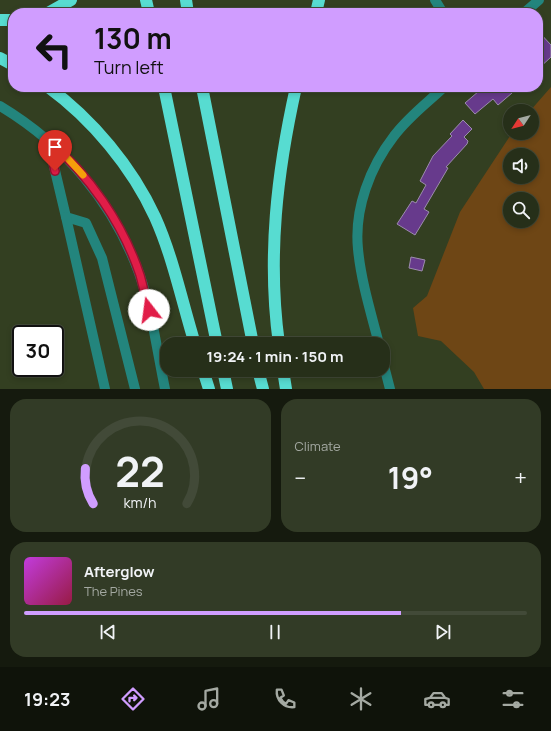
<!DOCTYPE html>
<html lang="en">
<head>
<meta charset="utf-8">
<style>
  :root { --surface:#262f19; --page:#323b26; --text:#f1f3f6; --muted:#a4a9a2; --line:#424a38; --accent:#d09dff }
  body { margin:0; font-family:Manrope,sans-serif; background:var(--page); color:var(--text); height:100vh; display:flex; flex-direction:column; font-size:15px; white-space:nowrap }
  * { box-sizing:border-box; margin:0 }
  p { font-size:13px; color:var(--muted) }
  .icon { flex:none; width:22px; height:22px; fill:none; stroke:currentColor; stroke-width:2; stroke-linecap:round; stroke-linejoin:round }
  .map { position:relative; height:389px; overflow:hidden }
  .side { display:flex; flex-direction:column; gap:10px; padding:10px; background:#151a0e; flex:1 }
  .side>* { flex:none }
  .hud { position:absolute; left:8px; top:8px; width:535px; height:84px; border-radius:16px; box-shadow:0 2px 6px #0003,0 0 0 1px var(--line); background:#d09dff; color:#111; overflow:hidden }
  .needle { width:26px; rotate:234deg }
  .tools { position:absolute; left:503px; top:104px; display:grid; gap:8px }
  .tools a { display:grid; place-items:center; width:36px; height:36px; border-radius:50%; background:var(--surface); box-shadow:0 2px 6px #0003,0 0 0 1px var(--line); font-size:20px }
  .speed { position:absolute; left:12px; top:325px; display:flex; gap:8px; font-size:20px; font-weight:700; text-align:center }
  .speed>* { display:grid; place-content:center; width:52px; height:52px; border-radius:50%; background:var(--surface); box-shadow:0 2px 6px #0003,0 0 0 1px var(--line); line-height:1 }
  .speed .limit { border:2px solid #111; border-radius:6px; background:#fff; color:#111 }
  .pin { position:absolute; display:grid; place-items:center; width:34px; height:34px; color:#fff; margin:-41px -17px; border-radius:50% 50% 50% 0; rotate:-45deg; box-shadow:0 0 4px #0007 }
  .pin .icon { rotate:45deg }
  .me { position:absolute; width:44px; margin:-22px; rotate:345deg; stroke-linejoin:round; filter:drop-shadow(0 0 3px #0008) }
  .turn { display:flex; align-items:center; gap:14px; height:84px; padding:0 20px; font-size:18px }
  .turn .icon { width:52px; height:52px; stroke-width:2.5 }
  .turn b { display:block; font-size:28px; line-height:34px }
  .big { font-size:30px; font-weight:700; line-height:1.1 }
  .side .card { flex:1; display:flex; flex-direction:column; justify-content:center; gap:6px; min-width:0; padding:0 14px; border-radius:16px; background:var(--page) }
  .side .dial { align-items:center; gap:0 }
  .dial svg { height:104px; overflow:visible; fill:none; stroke:var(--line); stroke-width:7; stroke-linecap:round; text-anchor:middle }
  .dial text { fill:var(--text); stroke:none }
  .song { display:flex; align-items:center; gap:12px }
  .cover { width:48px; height:48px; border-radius:6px; background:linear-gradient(135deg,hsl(290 70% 55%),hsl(340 70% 35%)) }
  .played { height:4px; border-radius:2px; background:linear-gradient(90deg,var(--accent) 75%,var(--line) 75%) }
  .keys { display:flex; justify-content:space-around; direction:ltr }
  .heat { display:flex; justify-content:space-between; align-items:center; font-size:22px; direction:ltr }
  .side .tiles { flex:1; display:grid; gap:10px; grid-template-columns:1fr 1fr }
  .card:last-child { grid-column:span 2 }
  .trip { position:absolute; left:160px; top:337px; width:230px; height:40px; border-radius:16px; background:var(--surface); box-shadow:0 2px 6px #0003,0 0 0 1px var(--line); font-weight:700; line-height:40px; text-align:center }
  .dock { display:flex; height:64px; justify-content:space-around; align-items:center; background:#0f130a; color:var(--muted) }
  .dock .icon { width:28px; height:28px }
  .dock .on { color:var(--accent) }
  .dock b { font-size:18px; color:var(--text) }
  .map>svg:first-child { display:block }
  .green { fill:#6e4615; fill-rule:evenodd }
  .building { fill:#673a8c; stroke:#9c8cad }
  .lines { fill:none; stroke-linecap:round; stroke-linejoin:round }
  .minor { stroke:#23857d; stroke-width:10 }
  .highway { stroke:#57dcd1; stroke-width:12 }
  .route-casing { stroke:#92132f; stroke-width:10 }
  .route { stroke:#e11d48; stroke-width:7 }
  .slow { stroke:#f59e0b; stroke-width:7 }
</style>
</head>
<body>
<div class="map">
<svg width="551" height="389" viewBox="0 0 551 389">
  <rect width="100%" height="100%" fill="#333f21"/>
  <!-- green -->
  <path class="green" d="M 551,87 L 551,389 L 484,389 L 474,372 L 441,341 L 418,336 L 413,308 L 427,296 L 460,212 L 512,133 L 532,133 L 532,111 L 530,111 ZM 510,155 L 532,155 L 532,177 L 510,177 ZM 510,199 L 532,199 L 532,221 L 510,221 Z"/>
  <!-- building -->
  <g class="building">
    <path d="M 538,31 L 551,45 L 551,57 L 538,69 Z"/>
    <path d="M 487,87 L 519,87 L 498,105 L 493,99 L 475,114 L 465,103 L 479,91 L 481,92 Z"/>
    <path d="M 463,120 L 472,129 L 464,137 L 468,141 L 467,144 L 446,167 L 448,168 L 424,209 L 429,212 L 415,235 L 397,224 L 412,201 L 416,203 L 426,185 L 420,181 L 433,156 L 452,136 L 450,134 Z"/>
    <path d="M 411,257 L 425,260 L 422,271 L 409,268 Z"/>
  </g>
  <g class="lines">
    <!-- minor -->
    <g class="minor">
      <path d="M 435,0 L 443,13"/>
      <path d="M 524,13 L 539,0"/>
      <path d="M 0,106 C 65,145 113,202 139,273 C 152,310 157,351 165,389"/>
      <path d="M 48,141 L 66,217 L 86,223 L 102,258 L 135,389"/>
      <path d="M 66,217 L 105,389"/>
      <path d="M 379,344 C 371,313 361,281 358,249 C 354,209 370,167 394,136 C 408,117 427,103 444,87"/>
      <path d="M 383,362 L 390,389"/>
    </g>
    <!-- highway -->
    <g class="highway">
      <path d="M 146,0 L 149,13"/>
      <path d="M 186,0 L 188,13"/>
      <path d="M 48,13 L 71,0"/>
      <path d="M 316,13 L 319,0"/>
      <path d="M 0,20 L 13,20"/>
      <path d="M 0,58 L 13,65"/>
      <path d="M 48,87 C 92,119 132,167 155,217 C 173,257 182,302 195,344"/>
      <path d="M 164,87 L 217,344"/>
      <path d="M 202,87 L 253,344"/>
      <path d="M 279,344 C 267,257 277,172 296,87"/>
      <path d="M 203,370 L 209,389"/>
      <path d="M 223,370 L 227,389"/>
      <path d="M 258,370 L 263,389"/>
      <path d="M 283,370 L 286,389"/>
    </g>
  </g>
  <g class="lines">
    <!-- route casing -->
    <g class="route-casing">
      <path id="route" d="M 55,171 L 48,141 C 89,174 123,224 140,275 C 143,286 146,299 149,310"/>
    </g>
    <!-- route -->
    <use href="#route" class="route"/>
    <!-- slow -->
    <path class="slow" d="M 50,143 L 60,150 L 83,175"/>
  </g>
</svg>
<div class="tools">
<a><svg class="needle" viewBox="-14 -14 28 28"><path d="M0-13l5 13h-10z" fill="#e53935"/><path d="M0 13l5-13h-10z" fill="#a4a9a2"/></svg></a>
<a><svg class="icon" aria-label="sound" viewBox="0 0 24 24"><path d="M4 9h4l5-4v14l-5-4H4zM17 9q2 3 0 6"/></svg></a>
<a><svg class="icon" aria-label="search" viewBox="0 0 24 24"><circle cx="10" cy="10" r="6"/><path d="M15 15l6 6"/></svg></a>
</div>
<div class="speed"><div class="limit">30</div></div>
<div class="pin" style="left:55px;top:171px;background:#d93025"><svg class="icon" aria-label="arrive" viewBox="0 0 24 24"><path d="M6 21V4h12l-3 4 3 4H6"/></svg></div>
<svg class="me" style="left:149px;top:310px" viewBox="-20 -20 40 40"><circle r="19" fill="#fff"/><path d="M0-13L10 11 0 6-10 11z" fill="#e11d48"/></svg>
<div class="trip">19:24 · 1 min · 150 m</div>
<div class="hud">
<div class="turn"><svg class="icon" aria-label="left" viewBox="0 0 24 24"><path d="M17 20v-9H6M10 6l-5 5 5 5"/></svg><div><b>130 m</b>Turn left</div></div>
</div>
</div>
<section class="side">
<div class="tiles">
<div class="card dial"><svg viewBox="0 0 100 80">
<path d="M14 69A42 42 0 1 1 86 69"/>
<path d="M14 69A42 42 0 0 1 8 42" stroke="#d09dff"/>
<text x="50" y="56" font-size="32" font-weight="700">22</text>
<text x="50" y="72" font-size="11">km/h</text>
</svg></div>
<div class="card"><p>Climate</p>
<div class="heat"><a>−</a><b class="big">19°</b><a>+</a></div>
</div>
<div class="card">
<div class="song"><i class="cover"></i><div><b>Afterglow</b><p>The Pines</p></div></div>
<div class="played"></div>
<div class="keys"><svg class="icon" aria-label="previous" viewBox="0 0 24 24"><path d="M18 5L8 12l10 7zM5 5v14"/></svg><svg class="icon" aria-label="pause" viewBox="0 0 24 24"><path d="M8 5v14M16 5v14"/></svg><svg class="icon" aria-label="next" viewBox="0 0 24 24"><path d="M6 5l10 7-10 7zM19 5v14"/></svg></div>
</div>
</div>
</section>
<nav class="dock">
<b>19:23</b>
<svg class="icon on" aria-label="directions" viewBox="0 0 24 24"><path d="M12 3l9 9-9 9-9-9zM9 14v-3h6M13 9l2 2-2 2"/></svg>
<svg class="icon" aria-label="music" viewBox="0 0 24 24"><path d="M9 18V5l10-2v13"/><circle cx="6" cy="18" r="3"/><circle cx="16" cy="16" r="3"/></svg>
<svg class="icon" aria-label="phone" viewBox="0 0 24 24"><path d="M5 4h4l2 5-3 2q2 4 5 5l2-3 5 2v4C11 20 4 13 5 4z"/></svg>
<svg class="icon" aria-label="climate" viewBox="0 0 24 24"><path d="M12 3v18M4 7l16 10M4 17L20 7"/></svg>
<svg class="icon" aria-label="car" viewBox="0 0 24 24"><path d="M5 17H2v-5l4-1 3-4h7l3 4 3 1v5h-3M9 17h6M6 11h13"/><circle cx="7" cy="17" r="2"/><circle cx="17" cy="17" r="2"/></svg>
<svg class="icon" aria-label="filters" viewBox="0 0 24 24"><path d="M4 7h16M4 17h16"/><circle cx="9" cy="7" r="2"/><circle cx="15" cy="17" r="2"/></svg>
</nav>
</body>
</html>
